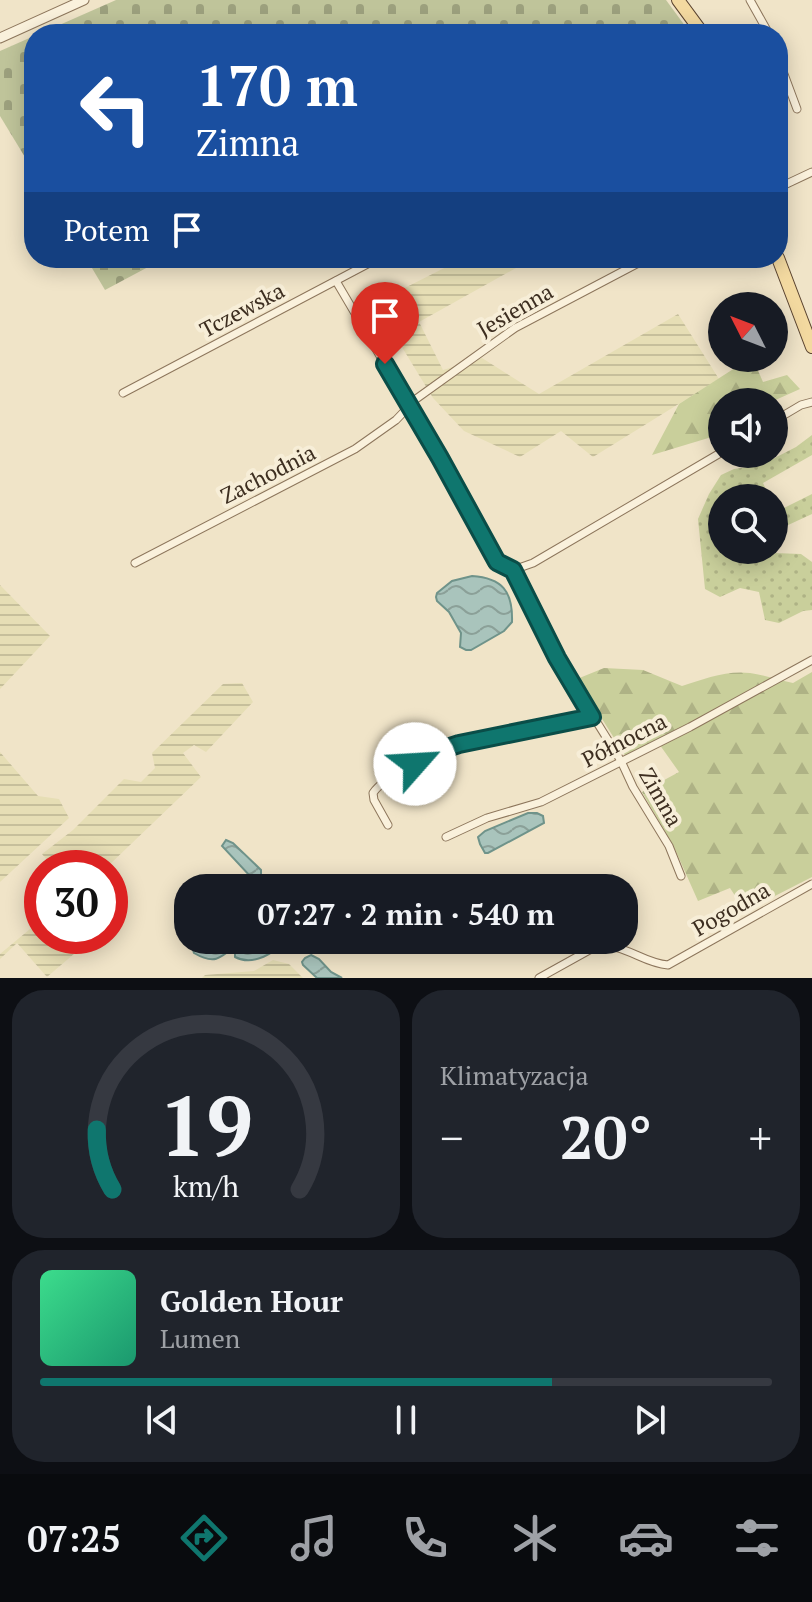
<!DOCTYPE html>
<html lang="pl">
<head>
<meta charset="utf-8">
<style>
  :root { --surface:#171b24; --page:#20242c; --text:#f1f3f6; --muted:#9ea1a6; --line:#363941; --accent:#0f766e }
  body { margin:0; font-family:"PT Serif",serif; background:var(--page); color:var(--text); height:100vh; display:flex; flex-direction:column; font-size:30px; white-space:nowrap }
  * { box-sizing:border-box; margin:0 }
  p { font-size:26px; color:var(--muted) }
  .icon { flex:none; width:44px; height:44px; fill:none; stroke:currentColor; stroke-width:2; stroke-linecap:round; stroke-linejoin:round }
  .map { position:relative; height:978px; overflow:hidden }
  .drawer { display:flex; flex-direction:column; gap:12px; padding:12px; background:#0d0f14; flex:1 }
  .drawer>* { flex:none }
  .guide { position:absolute; left:24px; top:24px; width:764px; height:244px; border-radius:32px; box-shadow:0 4px 20px #0003; background:#1a4fa0; color:#fff; overflow:hidden }
  .needle { width:52px; rotate:312deg }
  .controls { position:absolute; left:708px; top:292px; display:grid; gap:16px }
  .controls a { display:grid; place-items:center; width:80px; height:80px; border-radius:50%; background:var(--surface); box-shadow:0 4px 20px #0003; font-size:40px }
  .speed { position:absolute; left:24px; top:850px; display:flex; gap:16px; font-size:40px; font-weight:700; text-align:center }
  .speed>* { display:grid; place-content:center; width:104px; height:104px; border-radius:50%; background:var(--surface); box-shadow:0 4px 20px #0003; line-height:1 }
  .speed .limit { border:12px solid #d22; background:#fff; color:#111 }
  .pin { position:absolute; display:grid; place-items:center; width:68px; height:68px; color:#fff; margin:-82px -34px; border-radius:50% 50% 50% 0; rotate:-45deg; box-shadow:0 0 8px #0007 }
  .pin .icon { rotate:45deg }
  .me { position:absolute; width:88px; margin:-44px; rotate:64deg; stroke-linejoin:round; filter:drop-shadow(0 0 6px #0008) }
  .turn { display:flex; align-items:center; gap:28px; height:168px; padding:0 40px; font-size:36px }
  .turn .icon { width:104px; height:104px; stroke-width:2.5 }
  .turn b { display:block; font-size:56px; line-height:68px }
  .then { display:flex; align-items:center; height:76px; padding:0 40px; background:#0003; gap:16px; font-size:30px }
  .big { font-size:60px; font-weight:600; line-height:1.1 }
  .drawer .tile { flex:1; display:flex; flex-direction:column; justify-content:center; gap:12px; min-width:0; padding:0 28px; border-radius:32px; background:var(--page) }
  .drawer .dial { align-items:center; gap:0 }
  .dial svg { height:208px; overflow:visible; fill:none; stroke:var(--line); stroke-width:7; stroke-linecap:round; text-anchor:middle }
  .dial text { fill:var(--text); stroke:none }
  .song { display:flex; align-items:center; gap:24px }
  .cover { width:96px; height:96px; border-radius:12px; background:linear-gradient(135deg,hsl(150 70% 55%),hsl(160 70% 35%)) }
  .played { height:8px; border-radius:4px; background:linear-gradient(90deg,var(--accent) 70%,var(--line) 70%) }
  .keys { display:flex; justify-content:space-around; direction:ltr }
  .heat { display:flex; justify-content:space-between; align-items:center; font-size:44px; direction:ltr }
  .drawer .tiles { flex:1; display:grid; gap:12px; grid-template-columns:1fr 1fr }
  .tile:last-child { grid-column:span 2 }
  .trip { position:absolute; left:174px; top:874px; width:464px; height:80px; border-radius:32px; background:var(--surface); box-shadow:0 4px 20px #0003; font-weight:600; line-height:80px; text-align:center }
  .dock { display:flex; height:128px; justify-content:space-around; align-items:center; background:#090b0e; color:var(--muted) }
  .dock .icon { width:56px; height:56px }
  .dock .active { color:var(--accent) }
  .dock b { font-size:36px; color:var(--text) }
  .map>svg:first-child { display:block }
  .farmland { fill:url(#farmland-rules) }
  .grass { fill:url(#grass-dots) }
  .forest { fill:url(#forest-firs) }
  .cemetery { fill:url(#cemetery-stones) }
  .water { fill:url(#water-waves); stroke:#6f938a; stroke-width:2 }
  .lines { fill:none; stroke-linecap:round; stroke-linejoin:round }
  .minor-casing { stroke:#8d765c; stroke-width:9 }
  .tertiary-casing { stroke:#8d765c; stroke-width:11 }
  .primary-casing { stroke:#5b4430; stroke-width:14 }
  .minor { stroke:#faf1dc; stroke-width:7 }
  .tertiary { stroke:#faf1dc; stroke-width:9 }
  .primary { stroke:#f3d9a0; stroke-width:12 }
  .route-casing { stroke:#0a4d48; stroke-width:20 }
  .route { stroke:#0f766e; stroke-width:14 }
  .labels { text-anchor:middle; stroke-width:8; stroke-linejoin:round; paint-order:stroke }
  .street-label { font-size:22px; fill:#3d2e20; stroke:#f7eed8 }
</style>
</head>
<body>
<div class="map">
<svg width="812" height="978" viewBox="0 0 812 978">
  <defs>
    <pattern id="farmland-rules" width="6" height="5" patternUnits="userSpaceOnUse" patternTransform="scale(2)"><rect width="6" height="5" fill="#e6deb5"/><path d="M0 2.5h6" fill="none" stroke="#c6bf9b"/></pattern>
    <pattern id="grass-dots" width="8" height="8" patternUnits="userSpaceOnUse" patternTransform="scale(2)"><rect width="8" height="8" fill="#c9cf9b"/><path d="M2 2h.1M6 6h.1" fill="none" stroke="#aeb285" stroke-width="1.8" stroke-linecap="round"/></pattern>
    <pattern id="forest-firs" width="22" height="20" patternUnits="userSpaceOnUse" patternTransform="scale(2)"><rect width="22" height="20" fill="#c9cf9b"/><path d="M5 1l3.5 6h-7zM16 11l3.5 6h-7z" fill="#aeb285"/></pattern>
    <pattern id="cemetery-stones" width="16" height="16" patternUnits="userSpaceOnUse" patternTransform="scale(2)"><rect width="16" height="16" fill="#bfc49a"/><path d="M2 7V4a2 2 0 0 1 4 0v3zM10 15v-3a2 2 0 0 1 4 0v3z" fill="#9ca07d"/></pattern>
    <pattern id="water-waves" width="16" height="10" patternUnits="userSpaceOnUse" patternTransform="scale(2)"><rect width="16" height="10" fill="#a9c4bc"/><path d="M0 5q4-4 8 0t8 0" fill="none" stroke="#8ba098"/></pattern>
  </defs>
  <rect width="100%" height="100%" fill="#f0e4c8"/>
  <!-- farmland -->
  <g class="farmland">
    <path d="M 464,258 L 534,258 L 419,322 L 443,370 L 482,358 L 539,394 L 678,314 L 719,379 L 593,457 L 561,431 L 520,457 L 464,431 L 433,398 L 375,303 Z"/>
    <path d="M 0,585 L 50,636 L 0,689 Z"/>
    <path d="M 242,683 L 253,702 L 206,752 L 194,745 L 183,753 L 201,777 L 106,868 L 54,868 L 42,854 L 73,830 L 124,779 L 141,782 L 155,768 L 152,753 L 223,684 Z"/>
    <path d="M 0,752 L 38,796 L 59,799 L 69,818 L 0,882 Z"/>
    <path d="M 42,919 L 42,936 L 95,936 L 47,977 L 17,943 L 0,959 L 0,954 Z"/>
    <path d="M 273,960 L 289,964 L 303,978 L 202,978 L 205,975 L 254,971 Z"/>
  </g>
  <!-- grass -->
  <g class="grass">
    <path d="M 812,435 L 812,455 L 763,483 L 770,498 L 722,498 L 722,550 L 772,550 L 774,553 L 801,554 L 812,562 L 812,610 L 803,611 L 779,623 L 765,620 L 759,592 L 740,588 L 720,597 L 705,589 L 698,519 L 709,494 L 721,475 L 734,469 L 761,465 L 796,447 Z"/>
    <path d="M 812,494 L 812,514 L 786,526 L 774,535 L 774,505 L 778,511 Z"/>
  </g>
  <!-- forest -->
  <g class="forest">
    <path d="M 751,364 L 756,366 L 763,382 L 787,375 L 800,389 L 771,402 L 722,402 L 722,432 L 715,436 L 652,455 L 679,404 L 738,366 Z"/>
    <path d="M 604,668 L 643,670 L 682,686 C 703,679 727,670 750,673 C 764,675 779,680 793,683 L 812,672 L 812,877 L 769,899 L 764,892 L 757,896 L 760,902 L 745,911 L 730,888 L 698,901 L 674,847 L 642,792 L 679,772 L 657,741 L 626,757 L 577,679 Z"/>
  </g>
  <!-- cemetery -->
  <g class="cemetery">
    <path d="M 116,0 L 666,0 L 691,34 L 39,34 Z"/>
    <path d="M 34,36 L 34,172 L 0,116 L 0,51 Z"/>
    <path d="M 86,258 L 165,258 L 105,290 Z"/>
  </g>
  <!-- water -->
  <g class="water">
    <path d="M 472,576 C 502,578 513,591 512,622 L 504,631 L 471,650 L 466,650 L 460,647 L 461,633 L 449,612 L 437,601 L 436,597 L 437,593 L 452,581 Z"/>
    <path d="M 528,813 L 537,813 L 543,816 L 544,823 L 488,853 L 485,853 L 480,844 L 478,837 L 485,831 Z"/>
    <path d="M 226,840 L 233,843 L 261,870 L 261,878 L 255,879 L 250,876 L 222,846 Z"/>
    <path d="M 200,940 L 242,940 C 223,955 218,967 194,953 L 192,947 Z"/>
    <path d="M 251,940 L 289,940 C 274,952 254,967 235,957 L 235,952 Z"/>
    <path d="M 311,955 L 319,959 L 331,972 L 342,978 L 317,978 L 303,965 L 302,962 L 305,958 Z"/>
  </g>
  <g class="lines">
    <!-- minor casing -->
    <g class="minor-casing">
      <g id="minor">
        <path d="M 750,0 L 769,34"/>
        <path d="M 778,58 L 797,109"/>
        <path d="M 778,188 L 812,172"/>
        <path d="M 336,281 L 440,458 L 497,562 L 513,570 L 557,658 L 621,761 L 633,787 L 669,846 L 681,876"/>
        <path d="M 123,393 L 379,258"/>
        <path d="M 774,421 L 801,405 L 812,402"/>
        <path d="M 135,563 L 355,449 L 396,420 L 416,399 L 515,328 L 648,258"/>
        <path d="M 513,570 L 533,563 L 722,452"/>
        <path d="M 388,825 L 374,800 L 373,793 C 386,774 436,752 459,744 L 573,719 L 592,717"/>
        <path d="M 446,837 L 487,818 L 541,802 L 690,727 L 812,660"/>
        <path d="M 589,940 L 593,948 C 623,940 640,963 668,965 L 812,884"/>
        <path d="M 539,978 L 593,948"/>
      </g>
    </g>
    <!-- tertiary casing -->
    <g class="tertiary-casing">
      <path id="tertiary" d="M 0,38 L 84,0"/>
    </g>
    <!-- primary casing -->
    <g class="primary-casing">
      <g id="primary">
        <path d="M 678,0 L 703,34"/>
        <path d="M 778,258 L 812,347"/>
      </g>
    </g>
    <!-- minor -->
    <use href="#minor" class="minor"/>
    <!-- tertiary -->
    <use href="#tertiary" class="tertiary"/>
    <!-- primary -->
    <use href="#primary" class="primary"/>
  </g>
  <g class="lines">
    <!-- route casing -->
    <g class="route-casing">
      <path id="route" d="M 385,364 L 440,458 L 497,562 L 513,570 L 557,658 L 592,717 L 459,744 L 441,750 L 415,764"/>
    </g>
    <!-- route -->
    <use href="#route" class="route"/>
  </g>
  <g class="labels">
    <!-- street labels -->
    <g class="street-label">
      <text transform="translate(242 310) rotate(-28)" y="8">Tczewska</text>
      <text transform="translate(515 310) rotate(-30)" y="8">Jesienna</text>
      <text transform="translate(268 474) rotate(-27)" y="8">Zachodnia</text>
      <text transform="translate(624 740) rotate(-27)" y="8">Północna</text>
      <text transform="translate(661 797) rotate(60)" y="8">Zimna</text>
      <text transform="translate(731 909) rotate(-30)" y="8">Pogodna</text>
    </g>
  </g>
</svg>
<div class="controls">
<a><svg class="needle" viewBox="-14 -14 28 28"><path d="M0-13l5 13h-10z" fill="#e53935"/><path d="M0 13l5-13h-10z" fill="#9ea1a6"/></svg></a>
<a><svg class="icon" aria-label="sound" viewBox="0 0 24 24"><path d="M4 9h4l5-4v14l-5-4H4zM17 9q2 3 0 6"/></svg></a>
<a><svg class="icon" aria-label="search" viewBox="0 0 24 24"><circle cx="10" cy="10" r="6"/><path d="M15 15l6 6"/></svg></a>
</div>
<div class="speed"><div class="limit">30</div></div>
<div class="pin" style="left:385px;top:364px;background:#d93025"><svg class="icon" aria-label="arrive" viewBox="0 0 24 24"><path d="M6 21V4h12l-3 4 3 4H6"/></svg></div>
<svg class="me" style="left:415px;top:764px" viewBox="-20 -20 40 40"><circle r="19" fill="#fff"/><path d="M0-13L10 11 0 6-10 11z" fill="#0f766e"/></svg>
<div class="trip">07:27 · 2 min · 540 m</div>
<div class="guide">
<div class="turn"><svg class="icon" aria-label="left" viewBox="0 0 24 24"><path d="M17 20v-9H6M10 6l-5 5 5 5"/></svg><div><b>170 m</b>Zimna</div></div>
<div class="then">Potem<svg class="icon" aria-label="arrive" viewBox="0 0 24 24"><path d="M6 21V4h12l-3 4 3 4H6"/></svg></div>
</div>
</div>
<section class="drawer">
<div class="tiles">
<div class="tile dial"><svg viewBox="0 0 100 80">
<path d="M14 69A42 42 0 1 1 86 69"/>
<path d="M14 69A42 42 0 0 1 8 46" stroke="#0f766e"/>
<text x="50" y="56" font-size="32" font-weight="700">19</text>
<text x="50" y="72" font-size="11">km/h</text>
</svg></div>
<div class="tile"><p>Klimatyzacja</p>
<div class="heat"><a>−</a><b class="big">20°</b><a>+</a></div>
</div>
<div class="tile">
<div class="song"><i class="cover"></i><div><b>Golden Hour</b><p>Lumen</p></div></div>
<div class="played"></div>
<div class="keys"><svg class="icon" aria-label="previous" viewBox="0 0 24 24"><path d="M18 5L8 12l10 7zM5 5v14"/></svg><svg class="icon" aria-label="pause" viewBox="0 0 24 24"><path d="M8 5v14M16 5v14"/></svg><svg class="icon" aria-label="next" viewBox="0 0 24 24"><path d="M6 5l10 7-10 7zM19 5v14"/></svg></div>
</div>
</div>
</section>
<nav class="dock">
<b>07:25</b>
<svg class="icon active" aria-label="directions" viewBox="0 0 24 24"><path d="M12 3l9 9-9 9-9-9zM9 14v-3h6M13 9l2 2-2 2"/></svg>
<svg class="icon" aria-label="music" viewBox="0 0 24 24"><path d="M9 18V5l10-2v13"/><circle cx="6" cy="18" r="3"/><circle cx="16" cy="16" r="3"/></svg>
<svg class="icon" aria-label="phone" viewBox="0 0 24 24"><path d="M5 4h4l2 5-3 2q2 4 5 5l2-3 5 2v4C11 20 4 13 5 4z"/></svg>
<svg class="icon" aria-label="climate" viewBox="0 0 24 24"><path d="M12 3v18M4 7l16 10M4 17L20 7"/></svg>
<svg class="icon" aria-label="car" viewBox="0 0 24 24"><path d="M5 17H2v-5l4-1 3-4h7l3 4 3 1v5h-3M9 17h6M6 11h13"/><circle cx="7" cy="17" r="2"/><circle cx="17" cy="17" r="2"/></svg>
<svg class="icon" aria-label="filters" viewBox="0 0 24 24"><path d="M4 7h16M4 17h16"/><circle cx="9" cy="7" r="2"/><circle cx="15" cy="17" r="2"/></svg>
</nav>
</body>
</html>
